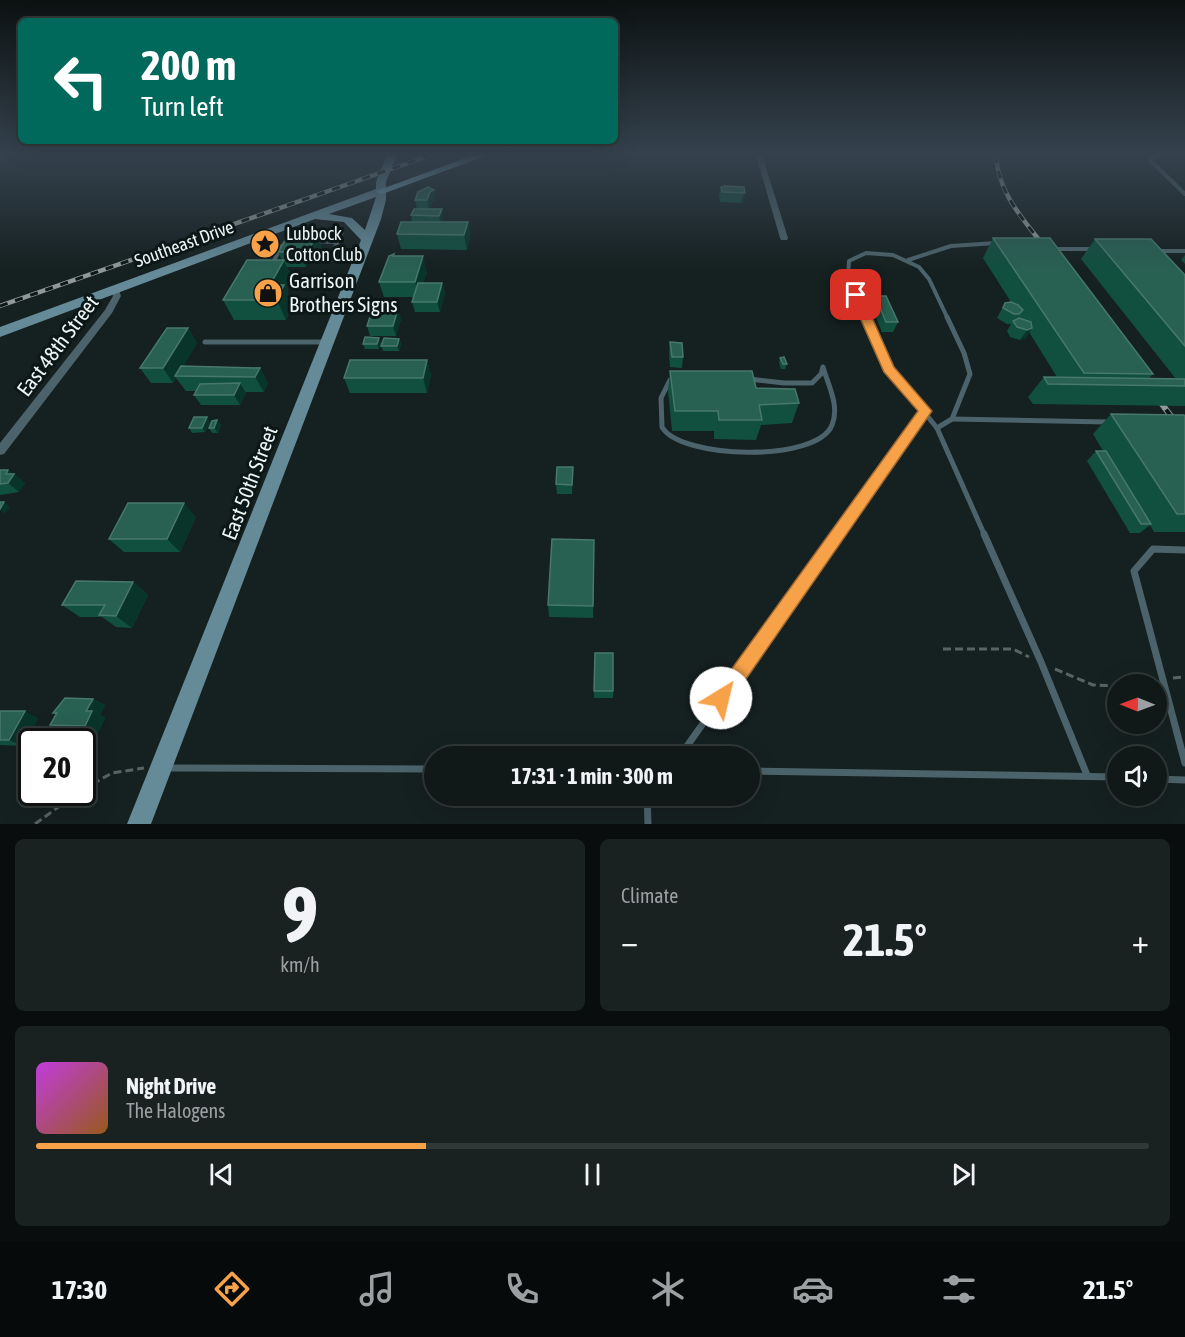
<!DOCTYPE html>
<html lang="en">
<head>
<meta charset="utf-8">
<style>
  :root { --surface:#101818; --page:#192121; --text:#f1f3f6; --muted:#9ca0a2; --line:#303737; --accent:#f7a149 }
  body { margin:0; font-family:"Asap Condensed",sans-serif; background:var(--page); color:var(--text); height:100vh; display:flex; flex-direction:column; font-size:22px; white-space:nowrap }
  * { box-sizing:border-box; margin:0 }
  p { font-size:20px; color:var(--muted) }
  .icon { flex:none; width:33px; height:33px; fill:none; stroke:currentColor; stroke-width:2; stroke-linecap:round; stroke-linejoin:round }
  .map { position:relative; height:824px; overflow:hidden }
  .details { display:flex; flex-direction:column; gap:15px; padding:15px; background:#090d0d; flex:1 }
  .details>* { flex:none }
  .hud { position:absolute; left:18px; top:18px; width:600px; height:126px; border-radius:9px; box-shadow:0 6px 24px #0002,0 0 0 2px var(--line); background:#00695c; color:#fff; overflow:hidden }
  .needle { width:39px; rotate:271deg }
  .controls { position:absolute; left:1107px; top:674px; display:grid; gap:12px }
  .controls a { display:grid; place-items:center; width:60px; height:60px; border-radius:50%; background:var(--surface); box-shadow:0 6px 24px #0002,0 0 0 2px var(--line); font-size:30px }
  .speed { position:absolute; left:18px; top:728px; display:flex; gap:12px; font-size:30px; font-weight:700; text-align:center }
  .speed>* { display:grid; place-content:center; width:78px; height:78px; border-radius:50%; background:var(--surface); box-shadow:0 6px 24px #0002,0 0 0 2px var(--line); line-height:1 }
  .speed .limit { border:3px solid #111; border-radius:9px; background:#fff; color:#111 }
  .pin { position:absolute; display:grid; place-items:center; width:51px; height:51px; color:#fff; margin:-26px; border-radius:12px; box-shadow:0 3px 9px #0006 }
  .me { position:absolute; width:66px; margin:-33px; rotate:36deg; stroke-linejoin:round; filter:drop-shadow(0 0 4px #0008) }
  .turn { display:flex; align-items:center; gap:21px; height:126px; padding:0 24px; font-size:27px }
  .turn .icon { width:78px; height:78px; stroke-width:2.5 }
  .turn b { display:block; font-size:42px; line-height:51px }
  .big { font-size:45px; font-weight:700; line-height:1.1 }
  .details .tile { flex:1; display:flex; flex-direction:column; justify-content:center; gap:9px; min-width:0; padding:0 21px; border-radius:9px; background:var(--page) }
  .details .dial { align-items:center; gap:0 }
  .dial b { font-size:78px; line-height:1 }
  .song { display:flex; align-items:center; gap:18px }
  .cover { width:72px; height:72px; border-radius:9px; background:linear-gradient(135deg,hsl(290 70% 55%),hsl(30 70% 35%)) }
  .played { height:6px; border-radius:3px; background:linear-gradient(90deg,var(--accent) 35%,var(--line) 35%) }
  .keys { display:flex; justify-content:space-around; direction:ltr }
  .heat { display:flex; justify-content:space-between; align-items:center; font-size:33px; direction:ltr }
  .details .tiles { flex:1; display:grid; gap:15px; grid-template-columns:1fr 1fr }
  .tile:last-child { grid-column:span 2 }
  .trip { position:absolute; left:424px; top:746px; width:336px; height:60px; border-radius:30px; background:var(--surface); box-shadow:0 6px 24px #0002,0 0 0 2px var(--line); font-weight:700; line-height:60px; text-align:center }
  .menu { display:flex; height:96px; justify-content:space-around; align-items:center; background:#060a0a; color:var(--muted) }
  .menu .icon { width:42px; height:42px }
  .menu .on { color:var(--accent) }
  .menu b { font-size:27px; color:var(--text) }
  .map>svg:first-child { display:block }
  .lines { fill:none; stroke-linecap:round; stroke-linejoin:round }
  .path { stroke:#596363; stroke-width:3; stroke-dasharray:8 4; stroke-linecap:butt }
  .lane-far2 { stroke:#4c636b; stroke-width:4 }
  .lane-far1 { stroke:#4c636b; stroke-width:5 }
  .lane { stroke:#4c636b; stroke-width:7 }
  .street { fill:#4c636b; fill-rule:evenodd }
  .secondary { fill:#658a98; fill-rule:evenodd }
  .primary { fill:#78a9ba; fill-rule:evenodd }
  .rail-far1-casing { stroke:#909898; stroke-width:4.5 }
  .rail-casing { stroke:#909898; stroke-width:6 }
  .rail-far1 { stroke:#0c1717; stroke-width:3; stroke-dasharray:8; stroke-linecap:butt }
  .rail { stroke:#0c1717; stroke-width:4; stroke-dasharray:11; stroke-linecap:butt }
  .wall { fill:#114f3f }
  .shaded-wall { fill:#08342a }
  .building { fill:#286052; stroke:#47786c; stroke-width:1.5 }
  .route { fill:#f7a149; stroke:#a1692f; stroke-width:1.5 }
  .labels { text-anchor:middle; stroke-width:6; stroke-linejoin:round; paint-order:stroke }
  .far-poi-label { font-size:18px; fill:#eef5f5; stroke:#0c1717; text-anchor:start }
  .far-street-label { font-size:18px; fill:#eef5f5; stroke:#0c1717 }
  .poi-label { font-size:21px; fill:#eef5f5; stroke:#0c1717; text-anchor:start }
  .street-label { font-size:21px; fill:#eef5f5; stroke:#0c1717 }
</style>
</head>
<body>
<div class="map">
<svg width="1185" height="824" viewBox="0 0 1185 824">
  <rect width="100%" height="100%" fill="#152020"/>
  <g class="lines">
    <!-- path -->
    <g class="path">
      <path d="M 943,649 L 1013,649 L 1029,657"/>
      <path d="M 1055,669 L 1093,685 L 1118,686"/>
      <path d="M 1173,678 L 1185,677"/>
      <path d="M 1129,684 L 1152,680"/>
      <path d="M 82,790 L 112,773 L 144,768"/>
      <path d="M 35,824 L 79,792"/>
    </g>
    <!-- lane-far2 -->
    <g class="lane-far2">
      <path d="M 1159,155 L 1149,159 L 1185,194"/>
      <path d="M 290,225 L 301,238"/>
      <path d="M 301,237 L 313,232 L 342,232 L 329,260 L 358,260"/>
      <path d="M 312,241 L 337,242"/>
      <path d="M 1053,249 L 1095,249"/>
      <path d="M 1155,251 L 1185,251"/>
      <path d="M 908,260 L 951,246 L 996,243"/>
      <path d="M 272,264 L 282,246"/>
      <path d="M 867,319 L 848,277 L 849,261 L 866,253 L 893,255 L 919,267 L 929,279 L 948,319"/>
    </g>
    <!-- lane-far1 -->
    <g class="lane-far1">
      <path d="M 866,317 L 889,369 L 937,428"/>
      <path d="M 205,342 L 327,342"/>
      <path d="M 823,367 C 828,385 840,406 832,425 C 817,463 680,459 662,427 L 661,398 L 670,380 L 724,376 L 784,383 L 812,383 L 821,374 Z"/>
      <path d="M 952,419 L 1108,422"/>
      <path d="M 937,428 L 985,536"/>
      <path d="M 937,428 L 952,419 L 970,374 L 964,353 L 947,317"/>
      <path d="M 836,536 L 925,411"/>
    </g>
    <!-- lane -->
    <g class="lane">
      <path d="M 984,534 L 1041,662 L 1087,775"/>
      <path d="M 1185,550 L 1153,549 L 1134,571 L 1185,763"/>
      <path d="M 680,756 L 837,534"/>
      <path d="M 167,768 L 435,769"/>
      <path d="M 750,771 L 1118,777"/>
      <path d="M 1156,779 L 1185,780"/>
      <path d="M 647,795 L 648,824"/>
    </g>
    <!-- street -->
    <g class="street">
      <path d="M 756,155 L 762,155 L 788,238 L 787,240 L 781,240 L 780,238 Z"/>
      <path d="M 115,286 L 118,287 L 121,296 L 112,313 L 4,454 L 0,455 L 0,443 L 105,310 L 113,296 L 111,289 Z"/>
    </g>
    <!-- secondary -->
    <path class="secondary" d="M 387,155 L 397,155 L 386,182 L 386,200 L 381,219 L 151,824 L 127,824 L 361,240 L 344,222 L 315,219 L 0,337 L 0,327 L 376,189 L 376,182 ZM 376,197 L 365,230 L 352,218 L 329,214 Z"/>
    <!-- primary -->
    <path class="primary" d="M 474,155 L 488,155 L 385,193 L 381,194 L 376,191 Z"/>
    <!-- rail-far1 casing -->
    <g class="rail-far1-casing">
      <g id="rail-far1">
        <path d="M 996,155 C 998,194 1024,220 1047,250"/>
        <path d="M 0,306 L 431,155"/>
      </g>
    </g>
    <!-- rail casing -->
    <g class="rail-casing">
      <path id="rail" d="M 1153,392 L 1185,435"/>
    </g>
    <!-- rail-far1 -->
    <use href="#rail-far1" class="rail-far1"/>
    <!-- rail -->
    <use href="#rail" class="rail"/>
  </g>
  <!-- wall -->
  <g class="wall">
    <path d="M 721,187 L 745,193 L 744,202 L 741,203 L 720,202 L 719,196 Z"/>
    <path d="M 415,200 L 436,200 L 432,202 L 430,209 L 443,219 L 442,222 L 468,222 L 470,237 L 467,250 L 401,249 L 397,234 L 412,222 L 411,215 L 417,209 Z"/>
    <path d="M 317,235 L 322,250 L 316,262 L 308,262 L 306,267 L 287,267 L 292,280 L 287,291 L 293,305 L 286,320 L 234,320 L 223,300 L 282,260 L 278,252 Z"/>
    <path d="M 993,238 L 1153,374 L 1149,378 L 1176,379 L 1081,259 L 1095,239 L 1185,275 L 1185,406 L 1033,404 L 1028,397 L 1044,377 L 1057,377 L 1029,332 L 1026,338 L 1020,340 L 1010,337 L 1007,331 L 1011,324 L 1007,324 L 997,318 L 1005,303 L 1011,302 L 983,258 Z"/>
    <path d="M 394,254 L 394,256 L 427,272 L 423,283 L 442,283 L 445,293 L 440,312 L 415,312 L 412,302 L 414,297 L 384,297 L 379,282 Z"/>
    <path d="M 1185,255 L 1185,264 L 1181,260 Z"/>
    <path d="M 875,296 L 898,322 L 893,332 L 882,332 L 871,306 Z"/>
    <path d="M 401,319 L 396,336 L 370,336 L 367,326 Z"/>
    <path d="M 188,328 L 197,343 L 183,366 L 260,368 L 268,383 L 264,392 L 246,392 L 240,405 L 201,405 L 194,395 L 196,391 L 186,391 L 176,378 L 173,383 L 151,383 L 140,368 Z"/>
    <path d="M 399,339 L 401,344 L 399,351 L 383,351 L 381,346 Z"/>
    <path d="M 670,342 L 683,357 L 682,368 L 670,367 L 669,353 Z"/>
    <path d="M 381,343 L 379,349 L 365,349 L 363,344 Z"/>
    <path d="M 780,358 L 787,364 L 785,369 L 781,369 L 779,363 Z"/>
    <path d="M 427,360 L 431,375 L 427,393 L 350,393 L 344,378 Z"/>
    <path d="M 670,371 L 756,388 L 799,403 L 792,423 L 761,425 L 756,440 L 714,439 L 714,431 L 672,431 L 668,391 Z"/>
    <path d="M 1111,414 L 1185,416 L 1185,532 L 1154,532 L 1150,525 L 1140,533 L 1130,533 L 1087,461 L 1096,451 L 1103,451 L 1093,434 Z"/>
    <path d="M 217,420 L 221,425 L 218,433 L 212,433 L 209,428 Z"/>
    <path d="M 210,422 L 205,432 L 192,433 L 189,428 Z"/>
    <path d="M 573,467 L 572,494 L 557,494 L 556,484 Z"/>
    <path d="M 0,470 L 8,470 L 13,474 L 14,474 L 25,483 L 19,492 L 0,495 Z"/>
    <path d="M 196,517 L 180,552 L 124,552 L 109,539 Z"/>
    <path d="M 594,540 L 593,618 L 549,617 L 548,605 Z"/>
    <path d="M 133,582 L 148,595 L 132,628 L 116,627 L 102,617 L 80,617 L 62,605 Z"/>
    <path d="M 595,653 L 613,691 L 613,698 L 594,698 Z"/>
    <path d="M 93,699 L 105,705 L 100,715 L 105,718 L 98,732 L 64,732 L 50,725 L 56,715 L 53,713 Z"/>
    <path d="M 0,711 L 38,718 L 23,746 L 0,745 Z"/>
  </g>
  <!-- shaded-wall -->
  <g class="shaded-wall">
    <path d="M 434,190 L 436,200 L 432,202 L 429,210 L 427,200 L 430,192 Z"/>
    <path d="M 743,193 L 745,193 L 744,202 L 741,203 Z"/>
    <path d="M 442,209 L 443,219 L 441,226 L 439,216 Z"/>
    <path d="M 468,222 L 470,237 L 467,250 L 464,235 Z"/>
    <path d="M 317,235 L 322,250 L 316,262 L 310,247 Z"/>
    <path d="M 302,247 L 308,262 L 306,267 L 300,252 Z"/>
    <path d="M 423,256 L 427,272 L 419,297 L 415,282 Z"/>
    <path d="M 284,260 L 292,280 L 287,291 L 293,305 L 286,320 L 270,285 Z"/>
    <path d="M 442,283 L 445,293 L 440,312 L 437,302 Z"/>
    <path d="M 398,309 L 401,319 L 396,336 L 393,326 Z"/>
    <path d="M 188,328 L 197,343 L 178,376 L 175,376 L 176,378 L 173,383 L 163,368 Z"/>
    <path d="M 1032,328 L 1026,338 L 1020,340 L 1027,330 Z"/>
    <path d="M 379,338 L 381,343 L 379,349 L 377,344 Z"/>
    <path d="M 399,339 L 401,344 L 399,351 L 397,346 Z"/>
    <path d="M 427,360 L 431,375 L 427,393 L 423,378 Z"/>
    <path d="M 260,368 L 268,383 L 264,392 L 255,377 Z"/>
    <path d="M 240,383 L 246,393 L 240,405 L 234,395 Z"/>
    <path d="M 207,417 L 210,422 L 205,432 L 202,428 Z"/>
    <path d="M 217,420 L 221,425 L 218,433 L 214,428 Z"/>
    <path d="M 8,470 L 14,475 L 14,474 L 25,483 L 19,492 L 8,483 L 6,474 Z"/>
    <path d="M 4,502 L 10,507 L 5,514 L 0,510 Z"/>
    <path d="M 184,503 L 196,517 L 180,552 L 167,539 Z"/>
    <path d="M 133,582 L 148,595 L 132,628 L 116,616 Z"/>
    <path d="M 93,699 L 105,705 L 100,715 L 105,718 L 98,732 L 85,726 L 86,711 Z"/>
    <path d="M 25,711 L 38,718 L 23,746 L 9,740 Z"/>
  </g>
  <!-- building -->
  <g class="building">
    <path d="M 725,186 L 744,187 L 745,193 L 743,193 L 722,192 L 721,187 Z"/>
    <path d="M 428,187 L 434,190 L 430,192 L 427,200 L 415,200 L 418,192 Z"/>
    <path d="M 414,209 L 442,209 L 439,216 L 411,215 Z"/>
    <path d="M 401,222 L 468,222 L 464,235 L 397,234 Z"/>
    <path d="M 288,235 L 317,235 L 310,247 L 302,247 L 300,252 L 278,252 Z"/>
    <path d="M 993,238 L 1050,238 L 1153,374 L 1084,373 Z"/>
    <path d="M 1095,239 L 1151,239 L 1185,275 L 1185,346 Z"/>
    <path d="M 394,254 L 393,256 L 423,256 L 415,282 L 379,282 L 389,256 Z"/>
    <path d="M 247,260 L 284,260 L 270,285 L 284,285 L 276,300 L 223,300 Z"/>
    <path d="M 418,283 L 442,283 L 437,302 L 412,302 Z"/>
    <path d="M 875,296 L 886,296 L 898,322 L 886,322 Z"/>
    <path d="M 1011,302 L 1018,305 L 1023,310 L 1019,314 L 1014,314 L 1003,308 L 1005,303 Z"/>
    <path d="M 373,308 L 398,309 L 393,326 L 367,326 Z"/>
    <path d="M 1019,318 L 1031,322 L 1032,328 L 1027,330 L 1017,327 L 1013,321 Z"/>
    <path d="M 167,328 L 188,328 L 163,368 L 140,368 Z"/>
    <path d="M 365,337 L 379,338 L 377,344 L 363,344 Z"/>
    <path d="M 384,338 L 399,339 L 397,346 L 381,346 Z"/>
    <path d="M 670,342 L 682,343 L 683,357 L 672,357 Z"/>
    <path d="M 784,357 L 787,364 L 783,364 L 780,358 Z"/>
    <path d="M 350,360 L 427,360 L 423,378 L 344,378 Z"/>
    <path d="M 181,366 L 260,368 L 255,377 L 175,376 Z"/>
    <path d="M 670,371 L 752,371 L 756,388 L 795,389 L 799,403 L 759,405 L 762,420 L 719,420 L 718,411 L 675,411 Z"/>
    <path d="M 1044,377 L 1185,379 L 1185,386 L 1048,384 Z"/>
    <path d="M 240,383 L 234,395 L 194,395 L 200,384 Z"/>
    <path d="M 1111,414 L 1184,415 L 1185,416 L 1185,514 L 1177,514 Z"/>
    <path d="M 194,417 L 207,417 L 202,428 L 189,428 Z"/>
    <path d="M 217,420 L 214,428 L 209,428 L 212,421 Z"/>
    <path d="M 1096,451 L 1106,451 L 1151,524 L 1141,524 Z"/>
    <path d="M 557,467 L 573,467 L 572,485 L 556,484 Z"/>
    <path d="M 0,470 L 8,470 L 6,474 L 14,474 L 8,483 L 0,484 Z"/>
    <path d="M 0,502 L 4,502 L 0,509 Z"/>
    <path d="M 128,503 L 184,503 L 167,539 L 109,539 Z"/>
    <path d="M 552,539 L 594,540 L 593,606 L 548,605 Z"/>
    <path d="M 76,581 L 133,582 L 116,616 L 99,615 L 105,605 L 62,605 Z"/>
    <path d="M 595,653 L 613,653 L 613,691 L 594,691 Z"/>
    <path d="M 65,698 L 93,699 L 86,711 L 92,711 L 85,726 L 50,725 L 57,713 L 53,713 Z"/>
    <path d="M 0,711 L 25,711 L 9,740 L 0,740 Z"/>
  </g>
  <!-- sky -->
  <linearGradient id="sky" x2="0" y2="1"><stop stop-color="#0c1212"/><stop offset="0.57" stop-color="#35424e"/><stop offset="1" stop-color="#35424e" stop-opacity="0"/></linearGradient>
  <rect width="1185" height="270" fill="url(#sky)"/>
  <!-- route -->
  <path class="route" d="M 856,292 L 862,295 L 894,367 L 932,411 L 728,705 L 721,708 L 715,705 L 712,698 L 715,692 L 918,411 L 884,372 L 850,295 Z"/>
  <!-- icons -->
  <defs>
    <g id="sight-disc" transform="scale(1.5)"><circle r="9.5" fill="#f7a149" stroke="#0c1717"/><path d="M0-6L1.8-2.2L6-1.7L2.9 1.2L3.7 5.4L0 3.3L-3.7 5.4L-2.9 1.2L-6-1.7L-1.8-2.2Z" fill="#111"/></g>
    <g id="shop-disc" transform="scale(1.5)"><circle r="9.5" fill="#f7a149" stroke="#0c1717"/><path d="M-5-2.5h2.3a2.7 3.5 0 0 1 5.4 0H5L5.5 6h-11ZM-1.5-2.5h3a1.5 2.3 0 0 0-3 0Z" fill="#111"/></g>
  </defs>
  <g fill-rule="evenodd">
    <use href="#sight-disc" x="265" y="244"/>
    <use href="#shop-disc" x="268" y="293"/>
  </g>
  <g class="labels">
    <!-- far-poi labels -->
    <g class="far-poi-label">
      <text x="286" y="240">Lubbock<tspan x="286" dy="21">Cotton Club</tspan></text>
    </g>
    <!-- far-street labels -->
    <g class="far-street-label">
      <text transform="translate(184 244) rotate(-20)" y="6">Southeast Drive</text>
    </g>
    <!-- poi labels -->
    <g class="poi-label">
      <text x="289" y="288">Garrison<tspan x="289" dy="24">Brothers Signs</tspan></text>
    </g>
    <!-- street labels -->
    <g class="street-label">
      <text transform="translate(58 346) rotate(-53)" y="7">East 48th Street</text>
      <text transform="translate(250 483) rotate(-69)" y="7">East 50th Street</text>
    </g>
  </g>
</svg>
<div class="controls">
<a><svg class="needle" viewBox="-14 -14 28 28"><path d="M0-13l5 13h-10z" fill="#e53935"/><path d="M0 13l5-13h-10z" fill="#9ca0a2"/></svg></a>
<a><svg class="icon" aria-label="sound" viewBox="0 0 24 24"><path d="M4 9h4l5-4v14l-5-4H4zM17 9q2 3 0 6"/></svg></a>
</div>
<div class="speed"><div class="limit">20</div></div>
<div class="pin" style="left:856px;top:295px;background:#d93025"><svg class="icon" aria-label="arrive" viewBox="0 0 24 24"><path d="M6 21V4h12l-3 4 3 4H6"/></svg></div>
<svg class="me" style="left:721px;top:698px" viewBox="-20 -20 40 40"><circle r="19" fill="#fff"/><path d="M0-13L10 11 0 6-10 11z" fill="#f7a149"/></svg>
<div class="trip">17:31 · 1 min · 300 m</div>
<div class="hud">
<div class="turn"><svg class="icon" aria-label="left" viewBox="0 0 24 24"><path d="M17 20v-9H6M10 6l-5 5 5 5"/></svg><div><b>200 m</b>Turn left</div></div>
</div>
</div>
<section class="details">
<div class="tiles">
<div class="tile dial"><b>9</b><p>km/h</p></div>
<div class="tile"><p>Climate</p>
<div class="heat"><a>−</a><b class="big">21.5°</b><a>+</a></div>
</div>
<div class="tile">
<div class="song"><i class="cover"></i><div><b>Night Drive</b><p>The Halogens</p></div></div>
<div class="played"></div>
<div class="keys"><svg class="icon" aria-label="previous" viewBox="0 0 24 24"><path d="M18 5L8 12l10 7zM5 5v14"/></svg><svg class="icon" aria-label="pause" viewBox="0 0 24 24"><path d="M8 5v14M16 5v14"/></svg><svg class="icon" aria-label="next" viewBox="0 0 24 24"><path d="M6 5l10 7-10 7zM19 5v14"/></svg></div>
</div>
</div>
</section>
<nav class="menu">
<b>17:30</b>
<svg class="icon on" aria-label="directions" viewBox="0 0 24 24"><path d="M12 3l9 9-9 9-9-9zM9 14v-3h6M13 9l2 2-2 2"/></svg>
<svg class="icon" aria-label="music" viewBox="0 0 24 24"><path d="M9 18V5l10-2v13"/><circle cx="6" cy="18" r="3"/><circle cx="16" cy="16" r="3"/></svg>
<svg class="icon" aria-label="phone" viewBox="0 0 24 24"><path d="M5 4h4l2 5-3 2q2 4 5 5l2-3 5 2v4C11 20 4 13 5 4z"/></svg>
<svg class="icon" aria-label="climate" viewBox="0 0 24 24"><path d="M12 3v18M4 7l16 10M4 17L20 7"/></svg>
<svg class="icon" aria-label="car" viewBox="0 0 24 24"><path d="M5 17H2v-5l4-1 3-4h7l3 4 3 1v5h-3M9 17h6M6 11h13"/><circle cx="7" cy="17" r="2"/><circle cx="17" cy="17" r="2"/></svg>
<svg class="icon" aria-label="filters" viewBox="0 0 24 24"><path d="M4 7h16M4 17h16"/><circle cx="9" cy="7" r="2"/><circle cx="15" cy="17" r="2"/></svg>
<b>21.5°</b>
</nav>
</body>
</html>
